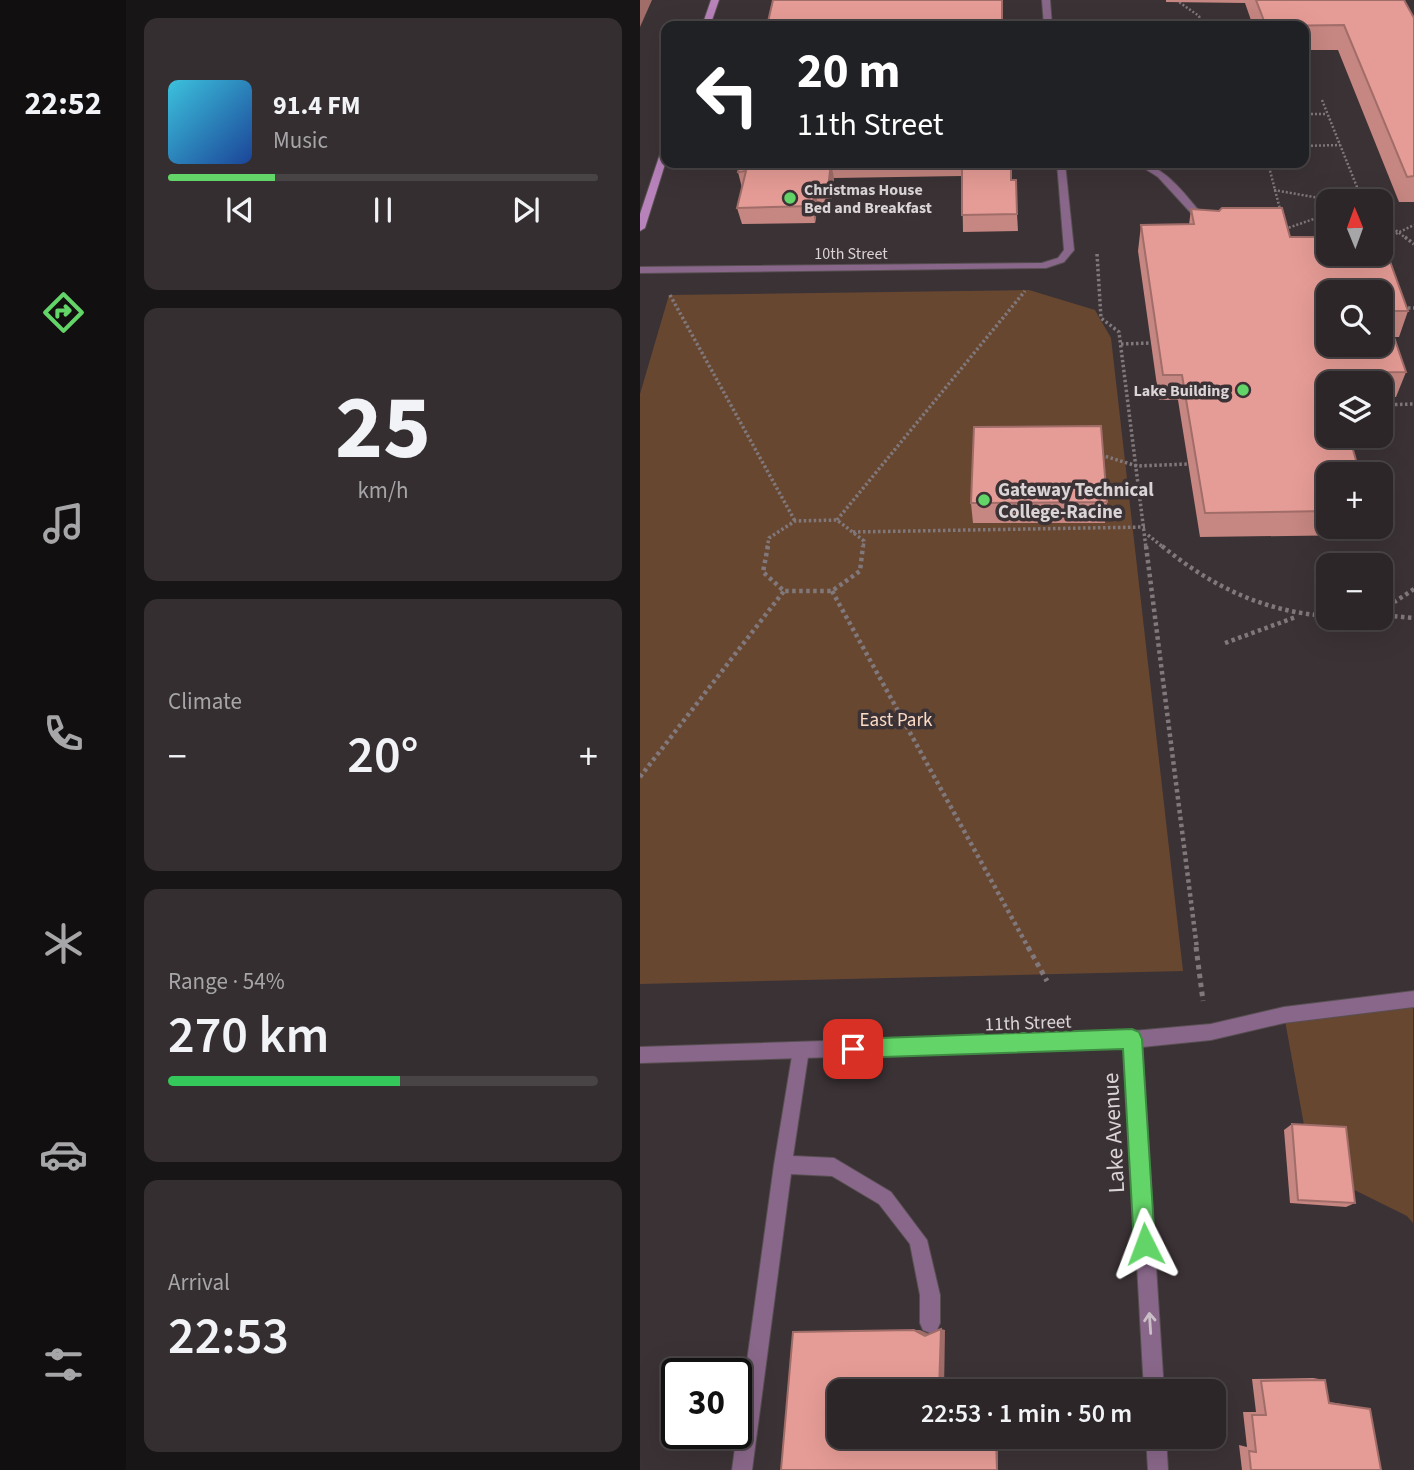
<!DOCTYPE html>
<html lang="en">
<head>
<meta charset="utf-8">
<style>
  :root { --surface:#2c2628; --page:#342e30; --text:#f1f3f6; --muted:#a6a5a8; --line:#484345; --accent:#63d468 }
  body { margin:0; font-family:"Source Sans 3",sans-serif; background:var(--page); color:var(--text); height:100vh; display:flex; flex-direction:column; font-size:26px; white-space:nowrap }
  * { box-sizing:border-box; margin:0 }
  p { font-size:23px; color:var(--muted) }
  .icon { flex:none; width:38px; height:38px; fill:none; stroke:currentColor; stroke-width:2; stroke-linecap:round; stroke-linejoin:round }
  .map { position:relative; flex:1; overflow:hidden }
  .sheet { display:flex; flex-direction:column; gap:18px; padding:18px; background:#181516; width:514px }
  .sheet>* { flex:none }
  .guide { position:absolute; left:21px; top:21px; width:648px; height:147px; border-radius:14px; box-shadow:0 7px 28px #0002,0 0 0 2px var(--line); background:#202124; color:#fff; overflow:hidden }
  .needle { width:46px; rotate:359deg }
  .fabs { position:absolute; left:676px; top:189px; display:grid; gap:14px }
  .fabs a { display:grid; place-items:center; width:77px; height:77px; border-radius:14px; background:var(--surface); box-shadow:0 7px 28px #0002,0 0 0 2px var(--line); font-size:35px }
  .speed { position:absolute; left:21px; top:1358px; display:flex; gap:14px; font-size:35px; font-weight:700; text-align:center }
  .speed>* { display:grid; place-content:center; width:91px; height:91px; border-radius:50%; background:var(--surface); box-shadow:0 7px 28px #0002,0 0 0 2px var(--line); line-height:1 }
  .speed .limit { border:4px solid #111; border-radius:10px; background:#fff; color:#111 }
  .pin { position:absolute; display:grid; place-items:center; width:60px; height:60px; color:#fff; margin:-30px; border-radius:14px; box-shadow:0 4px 10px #0006 }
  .me { position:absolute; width:77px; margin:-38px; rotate:357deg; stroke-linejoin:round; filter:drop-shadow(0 0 5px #0008) }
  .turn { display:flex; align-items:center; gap:24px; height:147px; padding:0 21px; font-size:32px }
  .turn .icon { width:91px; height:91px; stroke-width:2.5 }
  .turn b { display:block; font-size:49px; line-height:60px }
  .big { font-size:52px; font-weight:600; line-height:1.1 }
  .sheet .widget { flex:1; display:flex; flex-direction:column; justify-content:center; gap:10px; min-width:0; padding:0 24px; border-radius:14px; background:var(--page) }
  .sheet .dial { align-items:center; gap:0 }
  .dial b { font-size:91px; line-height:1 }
  .song { display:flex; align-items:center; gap:21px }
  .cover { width:84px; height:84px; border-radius:10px; background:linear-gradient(135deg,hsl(190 70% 55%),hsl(220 70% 35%)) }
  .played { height:7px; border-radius:4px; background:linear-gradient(90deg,var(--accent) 25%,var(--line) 25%) }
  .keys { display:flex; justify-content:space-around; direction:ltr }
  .heat { display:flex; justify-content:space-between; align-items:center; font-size:38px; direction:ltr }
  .charge { height:10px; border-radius:5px; background:linear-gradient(90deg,#34c759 54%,var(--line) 0) }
  .trip { position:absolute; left:187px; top:1379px; width:399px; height:70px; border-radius:14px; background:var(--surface); box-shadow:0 7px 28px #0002,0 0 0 2px var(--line); font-weight:600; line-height:70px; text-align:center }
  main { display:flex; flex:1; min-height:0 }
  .tab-bar { display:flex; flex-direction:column; width:126px; justify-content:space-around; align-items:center; background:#120f10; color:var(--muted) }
  .tab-bar .icon { width:49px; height:49px }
  .tab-bar .active { color:var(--accent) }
  .tab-bar b { font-size:32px; color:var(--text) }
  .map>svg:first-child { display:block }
  .green { fill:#684731 }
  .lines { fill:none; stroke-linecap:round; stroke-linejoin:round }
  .lane-casing { stroke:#584f52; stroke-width:2 }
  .street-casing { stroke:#584f52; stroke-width:2 }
  .secondary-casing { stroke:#584f52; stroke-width:2 }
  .path-far3 { stroke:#80787b; stroke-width:2.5; stroke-dasharray:2 2; stroke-linecap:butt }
  .path-far2 { stroke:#80787b; stroke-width:3.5; stroke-dasharray:2.5 2.5; stroke-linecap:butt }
  .path-far1 { stroke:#80787b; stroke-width:4.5; stroke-dasharray:3.5 3.5; stroke-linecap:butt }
  .path { stroke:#80787b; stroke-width:5; stroke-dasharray:4.5 4.5; stroke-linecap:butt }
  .lane { fill:#89678a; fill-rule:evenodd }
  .street { fill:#89678a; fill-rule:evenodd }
  .secondary { fill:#b882bb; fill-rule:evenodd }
  .wall { fill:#c68681 }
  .shaded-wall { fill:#a16d69 }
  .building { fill:#e69c96; stroke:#a16d69; stroke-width:2; fill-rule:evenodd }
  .oneway { stroke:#cabec7 }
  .route { fill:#63d468; stroke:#408a44; stroke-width:2 }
  .poi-dot { fill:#63d468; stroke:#3b3235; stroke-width:2.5 }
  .labels { text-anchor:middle; stroke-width:7; stroke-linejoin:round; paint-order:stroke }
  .far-poi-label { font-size:16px; font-weight:bold; fill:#dad4d6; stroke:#3b3235; text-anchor:start }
  .far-street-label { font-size:16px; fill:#dad4d6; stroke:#3b3235 }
  .poi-label { font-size:19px; font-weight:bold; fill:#dad4d6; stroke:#3b3235; text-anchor:start }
  .park-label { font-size:19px; fill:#fddbc5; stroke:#3b3235 }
  .street-label { font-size:19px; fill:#dad4d6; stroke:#3b3235 }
  .near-street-label { font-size:23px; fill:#dad4d6; stroke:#3b3235 }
</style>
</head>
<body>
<main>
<nav class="tab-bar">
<b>22:52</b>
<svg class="icon active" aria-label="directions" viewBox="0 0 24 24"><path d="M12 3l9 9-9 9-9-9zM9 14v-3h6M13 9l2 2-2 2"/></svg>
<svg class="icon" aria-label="music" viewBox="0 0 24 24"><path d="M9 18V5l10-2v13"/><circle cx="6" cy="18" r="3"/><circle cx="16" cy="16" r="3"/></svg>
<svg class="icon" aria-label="phone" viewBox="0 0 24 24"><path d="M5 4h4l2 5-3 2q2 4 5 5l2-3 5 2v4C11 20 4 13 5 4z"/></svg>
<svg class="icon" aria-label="climate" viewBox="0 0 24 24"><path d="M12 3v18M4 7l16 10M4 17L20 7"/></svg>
<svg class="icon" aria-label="car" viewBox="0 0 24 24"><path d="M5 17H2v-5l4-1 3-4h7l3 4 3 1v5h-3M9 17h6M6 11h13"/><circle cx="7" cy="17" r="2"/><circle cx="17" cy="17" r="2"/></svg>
<svg class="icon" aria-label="filters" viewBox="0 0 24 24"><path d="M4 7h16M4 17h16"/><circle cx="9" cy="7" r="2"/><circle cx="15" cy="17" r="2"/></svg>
</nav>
<section class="sheet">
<div class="widget">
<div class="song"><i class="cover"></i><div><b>91.4 FM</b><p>Music</p></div></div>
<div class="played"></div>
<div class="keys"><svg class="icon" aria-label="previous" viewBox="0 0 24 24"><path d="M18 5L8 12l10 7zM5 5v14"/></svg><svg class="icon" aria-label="pause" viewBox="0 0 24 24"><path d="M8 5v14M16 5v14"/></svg><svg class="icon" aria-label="next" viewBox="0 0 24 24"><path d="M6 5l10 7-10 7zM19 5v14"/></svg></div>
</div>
<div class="widget dial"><b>25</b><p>km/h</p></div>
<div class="widget"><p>Climate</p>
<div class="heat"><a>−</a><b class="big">20°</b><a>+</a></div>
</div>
<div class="widget"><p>Range · 54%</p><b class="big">270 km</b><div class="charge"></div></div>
<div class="widget"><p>Arrival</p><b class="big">22:53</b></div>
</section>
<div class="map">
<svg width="774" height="1470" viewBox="0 0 774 1470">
  <rect width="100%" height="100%" fill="#3b3235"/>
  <!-- green -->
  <g class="green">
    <path d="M 389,290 L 455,310 L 471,338 L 543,971 L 0,984 L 0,394 L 29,295 Z"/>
    <path d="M 773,999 L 773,1223 L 767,1216 L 672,1169 L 644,1015 Z"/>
  </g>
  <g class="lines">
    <!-- lane casing -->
    <g class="lane-casing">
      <g id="lane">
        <path d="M 496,163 C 526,163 549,201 568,221 L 568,225 L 562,225 L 518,177 Z"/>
        <path d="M 161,1042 L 167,1044 L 169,1050 L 153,1156 L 194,1158 L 251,1192 L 287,1240 L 300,1295 L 300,1323 L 297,1330 L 290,1333 L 283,1330 L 280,1323 L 280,1295 L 270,1244 L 239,1204 L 192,1176 L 151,1174 L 112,1470 L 92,1470 L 134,1165 L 153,1050 L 155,1044 Z"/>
      </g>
    </g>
    <!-- street casing -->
    <g class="street-casing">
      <g id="street">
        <path d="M 402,0 L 410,0 L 412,26 L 404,26 Z"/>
        <path d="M 417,163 L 425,163 L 434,250 L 424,262 L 406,268 L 0,273 L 0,267 L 402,263 L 418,258 L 424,250 Z"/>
        <path d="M 774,991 L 774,1007 L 644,1023 L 571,1040 L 502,1047 L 524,1391 L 504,1391 L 485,1048 L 0,1063 L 0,1047 L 493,1031 L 571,1024 L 644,1007 Z"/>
        <path d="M 506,1437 L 526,1437 L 528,1470 L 508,1470 Z"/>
      </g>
    </g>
    <!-- secondary casing -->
    <g class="secondary-casing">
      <g id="secondary">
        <path d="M 71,0 L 79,0 L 70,26 L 62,26 Z"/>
        <path d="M 26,145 L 26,161 L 5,228 L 0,231 L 0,214 L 22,148 Z"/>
      </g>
    </g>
    <!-- path-far3 -->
    <g class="path-far3">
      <path d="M 536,0 L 559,16 L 562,26"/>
      <path d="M 682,100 L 719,192 L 707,201"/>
      <path d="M 663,114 L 687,114"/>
      <path d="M 663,146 L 700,145"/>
      <path d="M 628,163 L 641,213"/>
      <path d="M 634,190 L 696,201"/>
      <path d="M 740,218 L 767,239"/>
      <path d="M 645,229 L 688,214"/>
      <path d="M 745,239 L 774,225"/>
    </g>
    <!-- path-far2 -->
    <g class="path-far2">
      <path d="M 765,237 L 774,244"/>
      <path d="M 740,241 L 749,237"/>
      <path d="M 457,254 L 461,318 L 479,332 L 506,548"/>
      <path d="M 30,295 L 155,521"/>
      <path d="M 763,308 L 774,308"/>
      <path d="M 481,344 L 511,343"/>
      <path d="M 740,405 L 774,404"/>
      <path d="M 461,455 L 497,466 L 549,464"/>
      <path d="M 197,520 L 385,291"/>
      <path d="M 213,532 L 505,527"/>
      <path d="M 508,535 L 524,548"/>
      <path d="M 127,548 L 129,538 L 155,521 L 197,520 L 224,541 L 223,548"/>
    </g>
    <!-- path-far1 -->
    <g class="path-far1">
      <path d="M 128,546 L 123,572 L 144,591 L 192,591 L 220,571 L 223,546"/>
      <path d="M 506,546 L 557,949"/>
      <path d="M 522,546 C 571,586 624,612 688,616"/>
      <path d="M 192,591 L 389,949"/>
      <path d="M 740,606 L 756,601 L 774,589"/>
      <path d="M 740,615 L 774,618"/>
      <path d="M 585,643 L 656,617"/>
      <path d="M 0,777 L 144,591"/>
    </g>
    <!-- path -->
    <g class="path">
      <path d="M 388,947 L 407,981"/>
      <path d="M 556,947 L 563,1001"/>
    </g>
    <!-- lane -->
    <use href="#lane" class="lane"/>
    <!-- street -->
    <use href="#street" class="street"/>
    <!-- secondary -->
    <use href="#secondary" class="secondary"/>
  </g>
  <!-- wall -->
  <g class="wall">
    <path d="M 526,0 L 764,0 L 774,18 L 774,202 L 759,202 L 698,50 L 663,50 L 663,26 L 613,26 L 605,3 L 526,2 Z"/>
    <path d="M 100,163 L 372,163 L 371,180 L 377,214 L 378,231 L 323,232 L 322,176 L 194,178 L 191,205 L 178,205 L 175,223 L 102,224 L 97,208 L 102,188 L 98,172 Z"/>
    <path d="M 551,209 L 650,237 L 724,256 L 768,311 L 759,337 L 754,337 L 766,372 L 756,397 L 740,397 L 740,383 L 688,383 L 688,527 L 723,527 L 720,535 L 560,537 L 538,400 L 519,400 L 498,251 L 501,225 L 549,225 Z"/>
    <path d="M 467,502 L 465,523 L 333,523 L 331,503 Z"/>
    <path d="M 652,1124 L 715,1203 L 706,1207 L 650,1203 L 644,1130 Z"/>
    <path d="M 673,1378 L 685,1380 L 689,1402 L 730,1409 L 741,1470 L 602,1470 L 599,1445 L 607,1447 L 603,1412 L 616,1412 L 612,1379 Z"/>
  </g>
  <!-- shaded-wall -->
  <g class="shaded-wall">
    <path d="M 0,0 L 12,0 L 0,27 Z"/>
    <path d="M 191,163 L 194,178 L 191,205 L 188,188 Z"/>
    <path d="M 175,188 L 178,205 L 175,223 L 172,206 Z"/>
    <path d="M 301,1329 L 305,1330 L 304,1391 L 299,1391 Z"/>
    <path d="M 274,1330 L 280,1330 L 291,1335 L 285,1336 Z"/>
    <path d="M 356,1437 L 358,1437 L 358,1470 L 357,1470 Z"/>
  </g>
  <!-- building -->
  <g class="building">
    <path d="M 133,0 L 362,0 L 362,26 L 127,26 Z"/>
    <path d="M 616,0 L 764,0 L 774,18 L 774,176 L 767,177 L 704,25 L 626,26 Z"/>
    <path d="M 100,163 L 191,163 L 188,188 L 175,188 L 172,206 L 97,208 L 106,171 L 98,172 Z"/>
    <path d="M 322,163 L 371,163 L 371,180 L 376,180 L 377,214 L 322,215 Z"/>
    <path d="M 582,208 L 642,208 L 650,237 L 688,237 L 688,254 L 724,254 L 724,256 L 748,256 L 768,311 L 745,311 L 766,372 L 690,373 L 693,383 L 688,383 L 688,436 L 709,436 L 720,474 L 688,474 L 688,511 L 565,513 L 542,375 L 523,375 L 501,225 L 554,224 L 551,209 L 579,211 ZM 688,292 L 740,292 L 740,345 L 688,345 Z"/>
    <path d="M 461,426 L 467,502 L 331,503 L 334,427 Z"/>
    <path d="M 652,1124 L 706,1127 L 715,1203 L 658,1200 Z"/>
    <path d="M 301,1329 L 299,1391 L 200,1391 L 200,1437 L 298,1437 L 298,1438 L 356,1437 L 357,1470 L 141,1470 L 153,1332 L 274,1330 L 285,1336 Z"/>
    <path d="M 685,1380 L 689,1403 L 730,1409 L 741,1470 L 611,1470 L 609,1451 L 616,1452 L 612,1415 L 626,1415 L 621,1381 Z"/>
  </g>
  <!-- one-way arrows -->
  <defs><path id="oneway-shaft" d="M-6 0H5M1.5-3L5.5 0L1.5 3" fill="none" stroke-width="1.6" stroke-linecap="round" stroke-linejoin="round" transform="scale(1.75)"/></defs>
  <use class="oneway" href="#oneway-shaft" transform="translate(510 1323) rotate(-94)"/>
  <!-- route -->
  <path class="route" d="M 492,1029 L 499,1032 L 502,1039 L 515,1244 L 512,1252 L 505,1255 L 497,1252 L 494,1244 L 483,1049 L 213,1058 L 206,1055 L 204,1049 L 206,1042 L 213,1039 Z"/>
  <!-- markers -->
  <g class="poi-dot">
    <circle cx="150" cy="198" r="7"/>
    <circle cx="603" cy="390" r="7"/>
    <circle cx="344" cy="500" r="7"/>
  </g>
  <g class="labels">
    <!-- far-poi labels -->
    <g class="far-poi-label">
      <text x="164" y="195">Christmas House<tspan x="164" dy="18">Bed and Breakfast</tspan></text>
      <text x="589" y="396" text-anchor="end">Lake Building</text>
    </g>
    <!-- far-street labels -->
    <g class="far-street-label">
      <text x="211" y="259">10th Street</text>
    </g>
    <!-- poi labels -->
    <g class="poi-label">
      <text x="358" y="496">Gateway Technical<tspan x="358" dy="22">College-Racine</tspan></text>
    </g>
    <!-- park labels -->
    <g class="park-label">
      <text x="256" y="726">East Park</text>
    </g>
    <!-- street labels -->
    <g class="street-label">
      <text transform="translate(388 1022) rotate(-2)" y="7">11th Street</text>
    </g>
    <!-- near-street labels -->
    <g class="near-street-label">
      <text transform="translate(473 1133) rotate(-93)" y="8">Lake Avenue</text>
    </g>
  </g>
</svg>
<div class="fabs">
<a><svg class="needle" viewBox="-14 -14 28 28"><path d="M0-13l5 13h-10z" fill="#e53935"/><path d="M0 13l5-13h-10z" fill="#a6a5a8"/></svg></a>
<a><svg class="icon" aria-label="search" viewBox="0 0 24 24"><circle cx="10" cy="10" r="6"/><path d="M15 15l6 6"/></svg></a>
<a><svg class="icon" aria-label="layers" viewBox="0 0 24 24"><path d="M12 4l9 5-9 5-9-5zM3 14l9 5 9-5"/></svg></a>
<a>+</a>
<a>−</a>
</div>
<div class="speed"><div class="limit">30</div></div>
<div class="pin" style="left:213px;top:1049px;background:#d93025"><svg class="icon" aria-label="arrive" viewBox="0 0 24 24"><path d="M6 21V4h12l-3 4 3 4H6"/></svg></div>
<svg class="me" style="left:505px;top:1244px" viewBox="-20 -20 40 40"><path d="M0-17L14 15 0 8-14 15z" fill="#63d468" stroke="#fff" stroke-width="4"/></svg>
<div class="trip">22:53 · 1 min · 50 m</div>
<div class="guide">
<div class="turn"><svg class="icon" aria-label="left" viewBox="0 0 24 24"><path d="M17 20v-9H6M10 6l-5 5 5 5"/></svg><div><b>20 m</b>11th Street</div></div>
</div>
</div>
</main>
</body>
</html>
